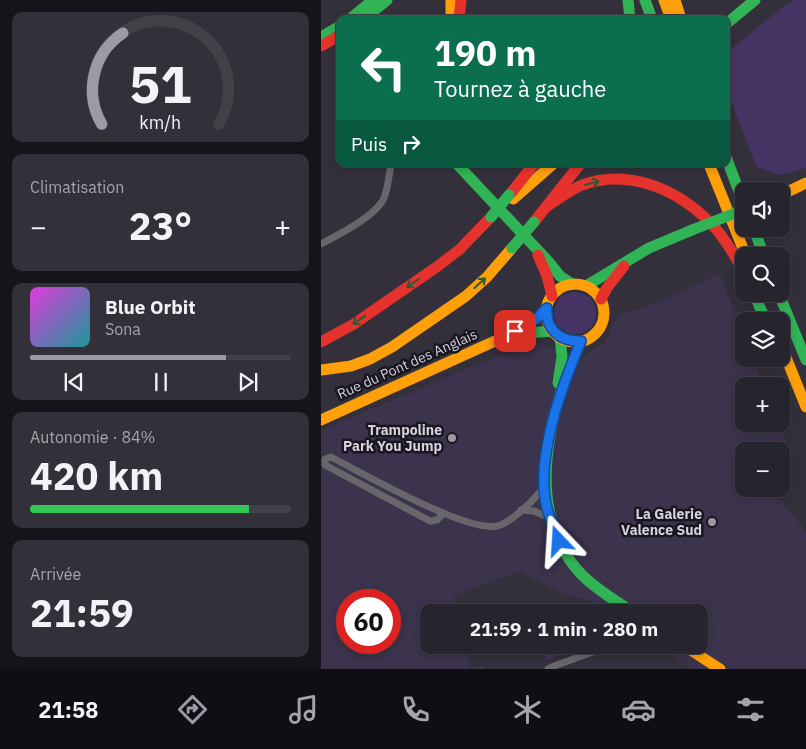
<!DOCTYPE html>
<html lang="fr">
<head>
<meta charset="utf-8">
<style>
  :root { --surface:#26242c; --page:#323038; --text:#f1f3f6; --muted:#a4a4a9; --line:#424148; --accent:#9d99a6 }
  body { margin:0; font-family:"IBM Plex Sans",sans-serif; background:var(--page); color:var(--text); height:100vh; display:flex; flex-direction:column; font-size:19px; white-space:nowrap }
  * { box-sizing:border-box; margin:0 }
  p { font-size:16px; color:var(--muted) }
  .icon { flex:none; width:28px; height:28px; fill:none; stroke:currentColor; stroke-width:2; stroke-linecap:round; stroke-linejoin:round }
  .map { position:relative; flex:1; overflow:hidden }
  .sheet { display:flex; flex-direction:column; gap:12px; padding:12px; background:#151418; width:321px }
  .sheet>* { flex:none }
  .banner { position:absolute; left:15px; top:15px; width:394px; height:152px; border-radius:10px; box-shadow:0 2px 8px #0003,0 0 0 1px var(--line); background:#0b6e4f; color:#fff; overflow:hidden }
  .buttons { position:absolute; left:414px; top:182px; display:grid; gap:10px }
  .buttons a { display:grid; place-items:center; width:55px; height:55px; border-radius:10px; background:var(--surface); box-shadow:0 2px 8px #0003,0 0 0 1px var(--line); font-size:25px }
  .speed { position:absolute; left:15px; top:589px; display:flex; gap:10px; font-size:25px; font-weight:700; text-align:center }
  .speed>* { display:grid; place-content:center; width:65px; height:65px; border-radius:50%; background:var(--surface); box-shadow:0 2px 8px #0003,0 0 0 1px var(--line); line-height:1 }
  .speed .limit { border:8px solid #d22; background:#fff; color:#111 }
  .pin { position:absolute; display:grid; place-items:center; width:42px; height:42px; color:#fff; margin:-21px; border-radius:10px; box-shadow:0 2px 8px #0006 }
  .me { position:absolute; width:55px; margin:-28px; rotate:340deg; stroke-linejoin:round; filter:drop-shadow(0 0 4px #0008) }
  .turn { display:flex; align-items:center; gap:18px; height:105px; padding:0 15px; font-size:22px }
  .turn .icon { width:65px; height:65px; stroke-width:2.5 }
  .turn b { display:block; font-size:35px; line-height:42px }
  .then { display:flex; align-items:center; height:48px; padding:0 15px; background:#0003; gap:10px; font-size:19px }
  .big { font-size:38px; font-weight:700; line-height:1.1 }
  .sheet .tile { flex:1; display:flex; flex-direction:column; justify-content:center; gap:8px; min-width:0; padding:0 18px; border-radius:10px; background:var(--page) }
  .sheet .dial { align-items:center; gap:0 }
  .dial svg { height:130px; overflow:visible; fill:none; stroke:var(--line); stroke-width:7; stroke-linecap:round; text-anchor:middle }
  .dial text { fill:var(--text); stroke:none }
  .song { display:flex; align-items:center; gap:15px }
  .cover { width:60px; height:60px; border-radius:8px; background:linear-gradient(135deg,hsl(300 70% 55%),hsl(180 70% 35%)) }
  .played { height:5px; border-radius:2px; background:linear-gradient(90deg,var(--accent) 75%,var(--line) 75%) }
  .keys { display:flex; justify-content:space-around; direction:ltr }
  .heat { display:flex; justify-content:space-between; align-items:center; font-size:28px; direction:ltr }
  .charge { height:8px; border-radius:4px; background:linear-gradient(90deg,#34c759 84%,var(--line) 0) }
  .trip { position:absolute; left:99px; top:604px; width:288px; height:50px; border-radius:10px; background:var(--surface); box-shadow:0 2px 8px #0003,0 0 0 1px var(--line); font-weight:700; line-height:50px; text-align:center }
  .tabs { display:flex; height:80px; justify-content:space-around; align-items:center; background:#0f0e12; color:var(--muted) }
  .tabs .icon { width:35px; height:35px }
  .tabs .selected { color:var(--accent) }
  .tabs b { font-size:22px; color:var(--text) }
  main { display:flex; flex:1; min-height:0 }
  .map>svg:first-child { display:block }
  .built { fill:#3c334c; fill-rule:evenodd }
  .green { fill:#453364 }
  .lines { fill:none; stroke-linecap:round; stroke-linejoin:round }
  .street { stroke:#68666b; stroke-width:7 }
  .fast { stroke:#30b455; stroke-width:11 }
  .slow { stroke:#ff9f0a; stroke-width:11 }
  .jam { stroke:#e5322d; stroke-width:11 }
  .fast-bridge { stroke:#30b455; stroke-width:11 }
  .oneway { stroke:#235d37 }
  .route-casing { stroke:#114b97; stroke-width:12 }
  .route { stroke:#1a73e8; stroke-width:9 }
  .poi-dot { fill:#9d99a6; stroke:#19161f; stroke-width:2 }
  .labels { text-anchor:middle; stroke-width:5; stroke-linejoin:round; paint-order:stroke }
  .street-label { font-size:14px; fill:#d6d2df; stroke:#19161f }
  .poi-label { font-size:14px; font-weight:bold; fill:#d6d2df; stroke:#19161f; text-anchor:end }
</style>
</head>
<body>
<main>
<section class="sheet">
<div class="tile dial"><svg viewBox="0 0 100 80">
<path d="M14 69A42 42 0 1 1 86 69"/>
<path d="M14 69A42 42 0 0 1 27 13" stroke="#9d99a6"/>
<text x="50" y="56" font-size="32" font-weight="700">51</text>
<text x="50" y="72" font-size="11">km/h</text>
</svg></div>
<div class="tile"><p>Climatisation</p>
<div class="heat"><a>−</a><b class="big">23°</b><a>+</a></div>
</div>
<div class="tile">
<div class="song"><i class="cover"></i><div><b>Blue Orbit</b><p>Sona</p></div></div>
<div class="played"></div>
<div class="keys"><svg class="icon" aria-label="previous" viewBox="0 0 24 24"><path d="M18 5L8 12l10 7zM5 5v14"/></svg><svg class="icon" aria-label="pause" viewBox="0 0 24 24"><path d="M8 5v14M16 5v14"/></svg><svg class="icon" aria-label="next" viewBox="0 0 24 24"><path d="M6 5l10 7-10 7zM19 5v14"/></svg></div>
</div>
<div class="tile"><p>Autonomie · 84%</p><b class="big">420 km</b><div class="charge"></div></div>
<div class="tile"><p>Arrivée</p><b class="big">21:59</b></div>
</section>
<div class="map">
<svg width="485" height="669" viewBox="0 0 485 669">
  <rect width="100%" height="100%" fill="#33303b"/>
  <!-- built -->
  <path class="built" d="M 399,274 L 422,334 L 422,359 L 432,359 L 443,386 L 422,386 L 422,424 L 458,424 L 467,448 L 460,454 L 460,451 L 422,451 L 422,489 L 451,489 L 485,532 L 485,669 L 371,669 L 334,645 L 378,645 L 378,612 L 285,612 L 266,600 L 243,594 L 198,571 L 133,596 L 138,612 L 108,612 L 108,645 L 145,645 L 143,646 L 150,669 L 163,665 L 164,669 L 0,669 L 0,430 L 210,342 L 262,356 L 283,343 L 297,315 L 328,306 ZM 26,600 L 69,600 L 69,642 L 26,642 Z"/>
  <!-- green -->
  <g class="green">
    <path d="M 473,0 L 485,0 L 485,168 L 459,175 L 436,167 L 405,89 L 405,53 L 463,6 Z"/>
    <circle cx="254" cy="313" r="21"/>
    <path d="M 235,646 L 240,647 L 245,652 L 224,660 L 227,649 Z"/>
  </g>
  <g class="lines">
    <!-- street -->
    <g class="street">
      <path d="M 0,244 C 17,235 55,216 63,198 C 67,188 68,175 70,164"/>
      <path d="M 200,510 L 213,511 L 222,515"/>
      <path d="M 123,513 L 116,520 L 109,521 L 4,465 L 4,459 L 10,457 C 41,473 146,533 176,526 C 189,523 209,504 218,493"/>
      <path d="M 227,669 L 233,666 L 291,645"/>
    </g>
    <!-- fast -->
    <g class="fast">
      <path d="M 307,0 L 309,19"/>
      <path d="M 324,0 L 331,19"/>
      <path d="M 29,19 L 52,0"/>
      <path d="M 43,19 L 66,0"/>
      <path d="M 405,24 L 434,0"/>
      <path d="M 0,37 L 19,26"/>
      <path d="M 405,157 L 422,202"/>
      <path d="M 136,164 L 227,261 L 239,276 L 251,284"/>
      <path d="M 433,229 L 443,256"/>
      <path d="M 265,286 L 328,248 L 371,230"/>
      <path d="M 433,294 L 445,321"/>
      <path d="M 458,294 L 485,360"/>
      <path d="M 194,334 L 232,331"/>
      <path d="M 260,341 C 256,353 249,364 245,376 C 223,440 209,519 260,574 C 275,589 294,601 312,612"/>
      <path d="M 237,383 L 241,357 L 239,337"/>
    </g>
    <!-- slow -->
    <g class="slow">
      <path d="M 130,0 L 130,19"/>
      <path d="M 343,0 L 350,19"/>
      <path d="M 354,0 L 360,19"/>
      <path d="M 388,164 L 425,256"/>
      <path d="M 460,195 L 485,183"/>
      <path d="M 192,199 L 232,164"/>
      <circle cx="254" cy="313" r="29"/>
      <path d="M 460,345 L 485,407"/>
      <path d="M 0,370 L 30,366 L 49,359 L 71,347 L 145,296 L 166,277 L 191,248"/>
      <path d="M 0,420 L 185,336 L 215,319 L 226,308"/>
      <path d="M 362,645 L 399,669"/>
    </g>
    <!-- jam -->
    <g class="jam">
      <path d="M 138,19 L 140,0"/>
      <path d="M 0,46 L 19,35"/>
      <path d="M 190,193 L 213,164"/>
      <path d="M 228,205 C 239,198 249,190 261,185 C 311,167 362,192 395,229 C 406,242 414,256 422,271"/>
      <path d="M 213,222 L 259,164"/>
      <path d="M 217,255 L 226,276 L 231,296"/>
      <path d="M 280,299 L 286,288 L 303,266"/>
      <path d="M 0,342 L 33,324 L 117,266 L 138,250 L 170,217"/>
    </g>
    <!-- fast-bridge -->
    <g class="fast-bridge">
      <path d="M 170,217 L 188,195"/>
      <path d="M 371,230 L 422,210"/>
      <path d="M 191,248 L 213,222"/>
    </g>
  </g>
  <!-- one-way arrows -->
  <defs><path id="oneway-shaft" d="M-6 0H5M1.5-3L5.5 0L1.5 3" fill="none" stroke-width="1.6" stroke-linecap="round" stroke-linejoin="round" transform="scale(1.25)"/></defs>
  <g class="oneway">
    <use href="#oneway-shaft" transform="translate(271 183) rotate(-15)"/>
    <use href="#oneway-shaft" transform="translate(92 283) rotate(145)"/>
    <use href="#oneway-shaft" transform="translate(159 283) rotate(-42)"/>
    <use href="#oneway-shaft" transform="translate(38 320) rotate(146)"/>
  </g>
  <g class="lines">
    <!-- route casing -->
    <g class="route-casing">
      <path id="route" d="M 194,331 L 215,319 L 226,308 C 224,330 240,342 260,341 C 241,386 215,455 225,504 C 228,517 233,529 238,541"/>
    </g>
    <!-- route -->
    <use href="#route" class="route"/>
  </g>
  <!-- markers -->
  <g class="poi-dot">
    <circle cx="131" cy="438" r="5"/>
    <circle cx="391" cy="522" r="5"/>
  </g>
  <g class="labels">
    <!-- street labels -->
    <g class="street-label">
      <text transform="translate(86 364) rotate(-24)" y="5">Rue du Pont des Anglais</text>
    </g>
    <!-- poi labels -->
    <g class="poi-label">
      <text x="121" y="435">Trampoline<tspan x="121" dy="16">Park You Jump</tspan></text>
      <text x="381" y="519">La Galerie<tspan x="381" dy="16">Valence Sud</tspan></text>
    </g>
  </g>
</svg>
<div class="buttons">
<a><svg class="icon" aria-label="sound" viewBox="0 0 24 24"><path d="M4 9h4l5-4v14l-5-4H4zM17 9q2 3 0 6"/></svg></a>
<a><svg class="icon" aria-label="search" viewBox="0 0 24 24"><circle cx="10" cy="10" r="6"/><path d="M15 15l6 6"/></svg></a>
<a><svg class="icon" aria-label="layers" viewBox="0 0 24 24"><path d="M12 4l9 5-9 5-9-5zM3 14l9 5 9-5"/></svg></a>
<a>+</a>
<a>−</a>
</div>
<div class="speed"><div class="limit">60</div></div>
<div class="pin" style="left:194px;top:331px;background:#d93025"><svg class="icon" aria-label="arrive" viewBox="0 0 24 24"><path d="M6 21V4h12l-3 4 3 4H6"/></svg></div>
<svg class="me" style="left:238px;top:541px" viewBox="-20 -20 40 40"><path d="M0-17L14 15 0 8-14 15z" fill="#1a73e8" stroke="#fff" stroke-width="4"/></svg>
<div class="trip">21:59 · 1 min · 280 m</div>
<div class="banner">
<div class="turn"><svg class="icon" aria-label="left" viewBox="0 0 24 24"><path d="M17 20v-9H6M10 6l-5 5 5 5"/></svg><div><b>190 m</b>Tournez à gauche</div></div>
<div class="then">Puis<svg class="icon" aria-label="right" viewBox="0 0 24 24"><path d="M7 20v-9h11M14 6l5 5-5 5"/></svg></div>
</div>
</div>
</main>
<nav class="tabs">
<b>21:58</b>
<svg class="icon selected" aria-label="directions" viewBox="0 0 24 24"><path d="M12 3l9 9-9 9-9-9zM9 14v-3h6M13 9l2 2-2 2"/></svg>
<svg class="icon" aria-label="music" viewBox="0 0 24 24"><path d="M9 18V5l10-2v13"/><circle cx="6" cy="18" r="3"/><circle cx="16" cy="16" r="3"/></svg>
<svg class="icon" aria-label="phone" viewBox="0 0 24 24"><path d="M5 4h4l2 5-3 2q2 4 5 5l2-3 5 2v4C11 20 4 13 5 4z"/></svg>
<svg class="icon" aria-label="climate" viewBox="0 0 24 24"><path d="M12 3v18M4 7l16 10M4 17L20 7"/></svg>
<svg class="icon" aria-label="car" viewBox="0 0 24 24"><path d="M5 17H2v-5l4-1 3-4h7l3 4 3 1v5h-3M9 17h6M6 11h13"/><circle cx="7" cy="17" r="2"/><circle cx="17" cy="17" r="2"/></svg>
<svg class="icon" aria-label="filters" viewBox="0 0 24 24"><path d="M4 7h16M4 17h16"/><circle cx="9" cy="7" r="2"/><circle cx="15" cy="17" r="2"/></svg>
</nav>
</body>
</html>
